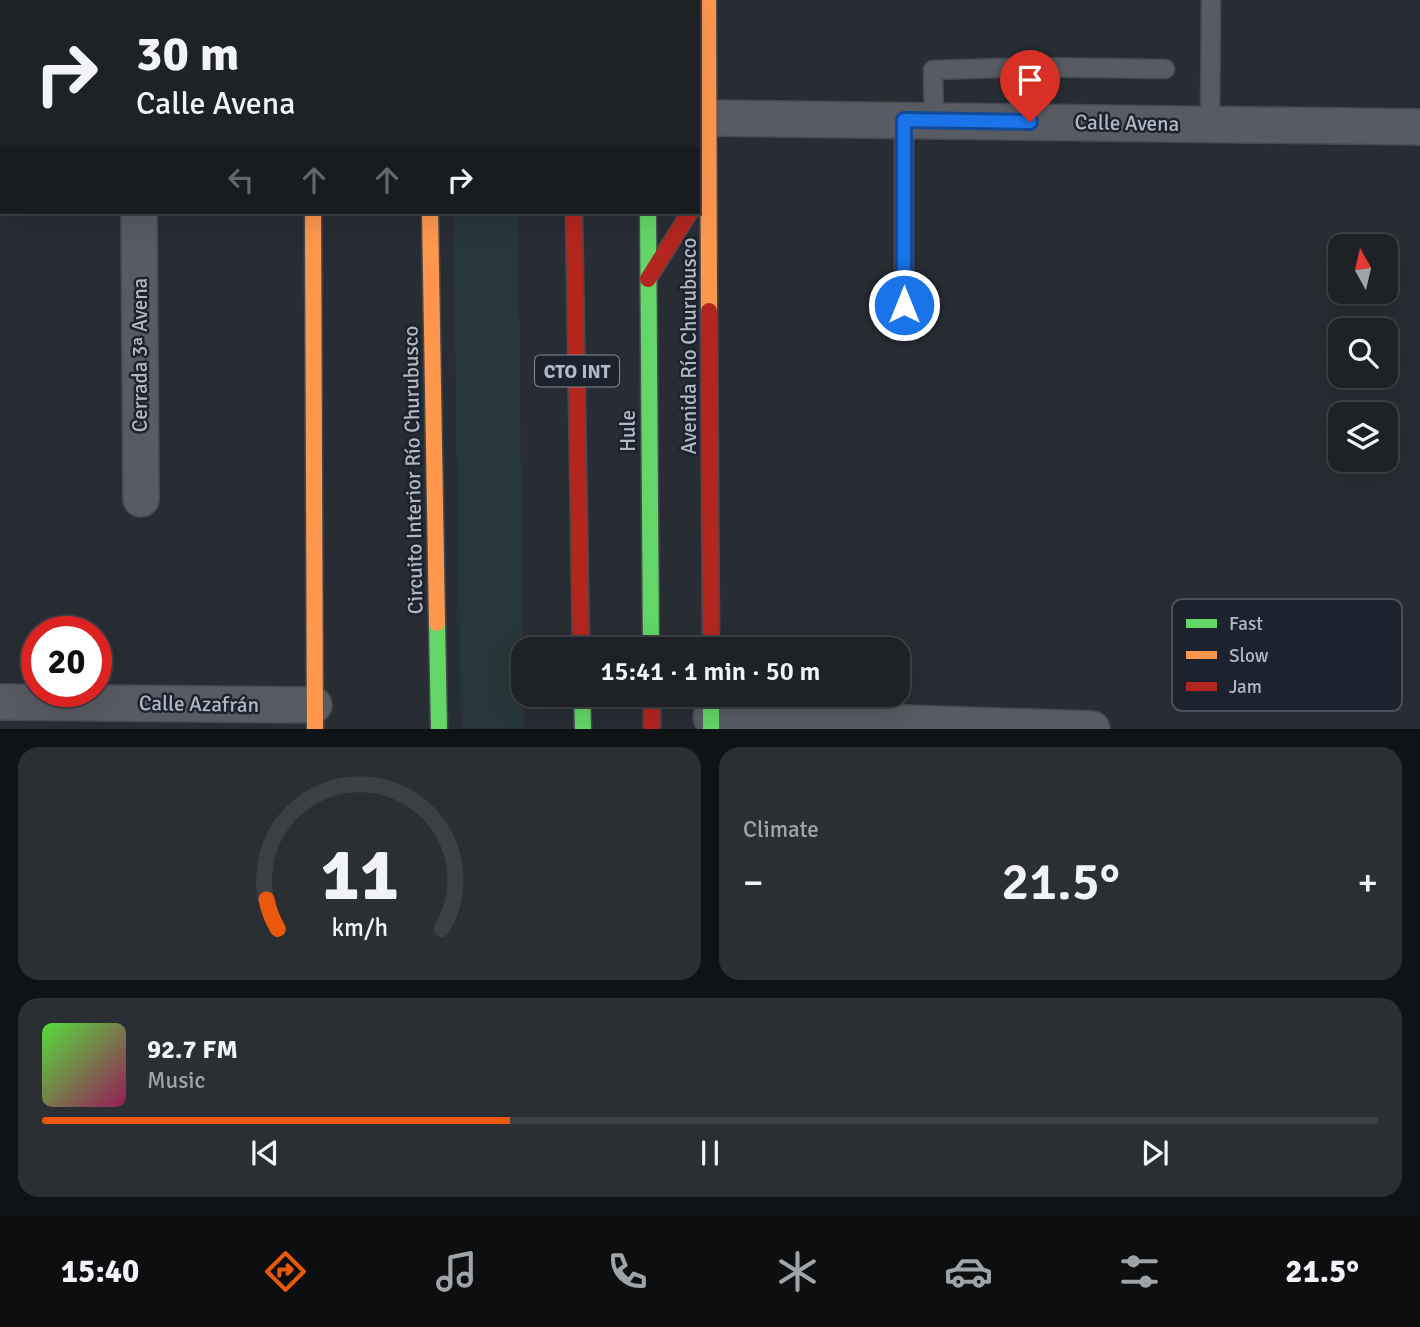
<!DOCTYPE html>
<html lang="en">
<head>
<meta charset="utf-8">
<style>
  :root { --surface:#1e2227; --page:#2b2f33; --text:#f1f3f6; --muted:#a1a4a7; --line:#3c3f44; --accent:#ea580c }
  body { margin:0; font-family:Signika,sans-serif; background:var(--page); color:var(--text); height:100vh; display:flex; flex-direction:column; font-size:26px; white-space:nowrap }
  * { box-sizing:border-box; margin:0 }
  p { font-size:23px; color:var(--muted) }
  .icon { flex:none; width:38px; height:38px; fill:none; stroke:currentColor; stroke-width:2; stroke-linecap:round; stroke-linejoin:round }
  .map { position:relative; height:729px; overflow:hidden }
  .details { display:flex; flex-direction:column; gap:18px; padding:18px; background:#101315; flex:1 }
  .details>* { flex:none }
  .top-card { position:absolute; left:0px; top:0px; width:700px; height:214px; box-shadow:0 7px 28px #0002,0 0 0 2px var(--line); background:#1e2227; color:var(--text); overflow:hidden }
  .needle { width:46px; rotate:352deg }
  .controls { position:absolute; left:1328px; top:234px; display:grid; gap:14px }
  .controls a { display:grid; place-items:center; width:70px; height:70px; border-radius:14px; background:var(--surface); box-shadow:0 7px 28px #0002,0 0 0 2px var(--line); font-size:35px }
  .speed { position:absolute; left:21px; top:616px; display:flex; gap:14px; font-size:35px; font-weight:700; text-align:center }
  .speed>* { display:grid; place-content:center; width:91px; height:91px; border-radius:50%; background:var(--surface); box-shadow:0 7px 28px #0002,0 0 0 2px var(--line); line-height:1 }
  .speed .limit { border:10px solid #d22; background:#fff; color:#111 }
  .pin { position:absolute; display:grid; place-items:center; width:60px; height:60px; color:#fff; margin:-72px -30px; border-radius:50% 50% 50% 0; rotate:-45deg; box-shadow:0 0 7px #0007 }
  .pin .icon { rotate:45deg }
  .me { position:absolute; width:77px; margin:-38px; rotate:0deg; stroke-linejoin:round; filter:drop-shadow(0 0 5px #0008) }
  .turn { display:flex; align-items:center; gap:24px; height:147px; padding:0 21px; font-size:32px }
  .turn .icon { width:91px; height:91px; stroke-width:2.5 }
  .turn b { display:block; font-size:49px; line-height:60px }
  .lanes { display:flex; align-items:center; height:66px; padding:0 21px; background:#0003; justify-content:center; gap:35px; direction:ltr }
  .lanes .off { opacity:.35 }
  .big { font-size:52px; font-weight:600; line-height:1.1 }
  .details .tile { flex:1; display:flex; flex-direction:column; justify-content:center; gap:10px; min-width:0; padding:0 24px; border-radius:21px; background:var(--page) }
  .details .dial { align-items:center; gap:0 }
  .dial svg { height:182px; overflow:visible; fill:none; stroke:var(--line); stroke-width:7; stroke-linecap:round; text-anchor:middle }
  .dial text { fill:var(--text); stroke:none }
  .song { display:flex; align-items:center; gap:21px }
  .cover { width:84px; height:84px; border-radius:10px; background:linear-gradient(135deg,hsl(110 70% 55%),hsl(330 70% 35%)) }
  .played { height:7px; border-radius:4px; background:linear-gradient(90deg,var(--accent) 35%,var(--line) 35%) }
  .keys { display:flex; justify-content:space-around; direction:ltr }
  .heat { display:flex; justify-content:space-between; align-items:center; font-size:38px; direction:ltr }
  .details .tiles { flex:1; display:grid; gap:18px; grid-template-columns:1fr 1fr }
  .tile:last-child { grid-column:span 2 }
  .trip { position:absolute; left:511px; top:637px; width:399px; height:70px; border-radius:21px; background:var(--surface); box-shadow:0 7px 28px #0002,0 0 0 2px var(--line); font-weight:600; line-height:70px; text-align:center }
  .tabs { display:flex; height:112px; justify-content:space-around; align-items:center; background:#0c0e10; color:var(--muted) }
  .tabs .icon { width:49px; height:49px }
  .tabs .active { color:var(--accent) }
  .tabs b { font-size:32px; color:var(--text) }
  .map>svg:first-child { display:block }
  .green { fill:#26373a }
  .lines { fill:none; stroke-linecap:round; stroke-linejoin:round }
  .lane-casing { stroke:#46494f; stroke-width:21 }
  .street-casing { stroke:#46494f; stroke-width:38 }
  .fast-casing { stroke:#46494f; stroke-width:19 }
  .slow-casing { stroke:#46494f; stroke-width:19 }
  .jam-casing { stroke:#46494f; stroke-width:19 }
  .lane { stroke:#585b62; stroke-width:18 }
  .street { stroke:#585b62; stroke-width:35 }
  .fast { stroke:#63d668; stroke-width:16 }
  .slow { stroke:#ff974d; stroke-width:16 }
  .jam { stroke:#b3261e; stroke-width:16 }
  .route-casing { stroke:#114b97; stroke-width:18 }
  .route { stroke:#1a73e8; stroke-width:12 }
  .labels { text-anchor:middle; stroke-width:5; stroke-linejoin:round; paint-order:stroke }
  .shield { fill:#1c232e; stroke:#858c98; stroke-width:2 }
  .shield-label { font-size:19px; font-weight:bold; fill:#b2b9c5 }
  .street-label { font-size:21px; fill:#b2b9c5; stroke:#1c232e }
  .key { fill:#1c232e; stroke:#49505b; stroke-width:2 }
  .key-label { font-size:19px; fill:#b2b9c5 }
</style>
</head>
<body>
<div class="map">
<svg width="1420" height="729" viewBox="0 0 1420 729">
  <rect width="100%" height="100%" fill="#282d34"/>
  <!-- green -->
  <path class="green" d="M 453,212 L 518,212 L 524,728 L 461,728 Z"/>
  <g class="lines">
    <!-- lane casing -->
    <g class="lane-casing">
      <g id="lane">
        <path d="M 934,121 L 933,70 L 1031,67 L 1165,69"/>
        <path d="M 1030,122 L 1031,67"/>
        <path d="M 1210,124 L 1211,0"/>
        <path d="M 904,305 L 904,120"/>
      </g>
    </g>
    <!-- street casing -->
    <g class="street-casing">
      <g id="street">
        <path d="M 709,118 L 1420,127"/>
        <path d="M 0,123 L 2,123"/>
        <path d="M 139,212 L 141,499"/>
        <path d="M 0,702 L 314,705"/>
        <path d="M 711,717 L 1092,729"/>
      </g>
    </g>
    <!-- fast casing -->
    <g class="fast-casing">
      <g id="fast">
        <path d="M 312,0 L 312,2"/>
        <path d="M 427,0 L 427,2"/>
        <path d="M 571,0 L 571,2"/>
        <path d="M 646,0 L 646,2"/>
        <path d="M 648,212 L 651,649"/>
        <path d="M 437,623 L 439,729"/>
        <path d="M 582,695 L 583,729"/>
        <path d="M 711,695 L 711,729"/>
      </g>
    </g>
    <!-- slow casing -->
    <g class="slow-casing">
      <g id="slow">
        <path d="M 708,0 L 709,311"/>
        <path d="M 313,212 L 315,729"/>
        <path d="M 430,212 L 437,623"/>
      </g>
    </g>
    <!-- jam casing -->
    <g class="jam-casing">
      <g id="jam">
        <path d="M 574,212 L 581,649"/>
        <path d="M 648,279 L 690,212"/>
        <path d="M 709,311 L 711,649"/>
        <path d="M 652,695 L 652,729"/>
      </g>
    </g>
    <!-- lane -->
    <use href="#lane" class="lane"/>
    <!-- street -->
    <use href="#street" class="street"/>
    <!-- fast -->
    <use href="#fast" class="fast"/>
    <!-- slow -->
    <use href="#slow" class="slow"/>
    <!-- jam -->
    <use href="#jam" class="jam"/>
  </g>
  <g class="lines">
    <!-- route casing -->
    <g class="route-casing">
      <path id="route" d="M 904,305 L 904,120 L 1030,122"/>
    </g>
    <!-- route -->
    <use href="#route" class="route"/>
  </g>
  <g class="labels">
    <!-- shield labels -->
    <rect class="shield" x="535" y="355.5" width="84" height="31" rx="5"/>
    <g class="shield-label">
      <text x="577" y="378">CTO INT</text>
    </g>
    <!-- street labels -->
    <g class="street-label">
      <text transform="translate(1127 123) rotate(1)" y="7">Calle Avena</text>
      <text transform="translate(689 346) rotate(-90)" y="7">Avenida Río Churubusco</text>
      <text transform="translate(140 355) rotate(-90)" y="7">Cerrada 3ª Avena</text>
      <text transform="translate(628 431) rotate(-90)" y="7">Hule</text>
      <text transform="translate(413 470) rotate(-91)" y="7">Circuito Interior Río Churubusco</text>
      <text transform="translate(199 704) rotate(1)" y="7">Calle Azafrán</text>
    </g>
  </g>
  <!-- legend -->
  <rect x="1172" y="599" width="230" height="112" rx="10" class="key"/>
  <rect x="1186" y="619" width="31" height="9" fill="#63d668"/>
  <rect x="1186" y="651" width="31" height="8" fill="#ff974d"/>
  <rect x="1186" y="682" width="31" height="9" fill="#b3261e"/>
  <g class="key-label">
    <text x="1229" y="630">Fast</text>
    <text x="1229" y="662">Slow</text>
    <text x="1229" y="693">Jam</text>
  </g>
</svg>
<div class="controls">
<a><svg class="needle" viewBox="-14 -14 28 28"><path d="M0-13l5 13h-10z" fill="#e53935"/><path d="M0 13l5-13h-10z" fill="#a1a4a7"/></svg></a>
<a><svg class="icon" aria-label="search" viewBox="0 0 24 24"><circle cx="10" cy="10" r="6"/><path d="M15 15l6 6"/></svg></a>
<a><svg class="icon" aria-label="layers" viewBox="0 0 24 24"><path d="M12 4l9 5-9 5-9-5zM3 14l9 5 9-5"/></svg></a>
</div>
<div class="speed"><div class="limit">20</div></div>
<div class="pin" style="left:1030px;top:122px;background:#d93025"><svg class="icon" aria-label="arrive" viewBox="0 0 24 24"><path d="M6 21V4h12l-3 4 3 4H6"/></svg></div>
<svg class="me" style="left:904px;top:305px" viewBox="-20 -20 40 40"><circle r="17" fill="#1a73e8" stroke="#fff" stroke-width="3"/><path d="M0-11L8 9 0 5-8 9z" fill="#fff"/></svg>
<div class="trip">15:41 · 1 min · 50 m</div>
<div class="top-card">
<div class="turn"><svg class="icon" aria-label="right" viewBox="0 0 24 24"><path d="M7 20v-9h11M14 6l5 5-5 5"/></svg><div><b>30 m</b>Calle Avena</div></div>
<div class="lanes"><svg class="icon off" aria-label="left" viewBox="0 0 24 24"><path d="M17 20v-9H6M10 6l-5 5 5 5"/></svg><svg class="icon off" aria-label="ahead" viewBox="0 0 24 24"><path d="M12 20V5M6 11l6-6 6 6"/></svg><svg class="icon off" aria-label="ahead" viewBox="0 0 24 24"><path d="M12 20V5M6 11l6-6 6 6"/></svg><svg class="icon" aria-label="right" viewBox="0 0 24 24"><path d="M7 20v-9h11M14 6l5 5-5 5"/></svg></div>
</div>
</div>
<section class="details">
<div class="tiles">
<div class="tile dial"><svg viewBox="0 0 100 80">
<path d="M14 69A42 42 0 1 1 86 69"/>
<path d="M14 69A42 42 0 0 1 9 56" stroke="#ea580c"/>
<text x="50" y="56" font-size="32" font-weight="700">11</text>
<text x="50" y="72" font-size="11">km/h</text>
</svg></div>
<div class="tile"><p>Climate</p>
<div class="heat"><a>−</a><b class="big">21.5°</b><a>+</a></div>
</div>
<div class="tile">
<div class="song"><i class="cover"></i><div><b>92.7 FM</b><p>Music</p></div></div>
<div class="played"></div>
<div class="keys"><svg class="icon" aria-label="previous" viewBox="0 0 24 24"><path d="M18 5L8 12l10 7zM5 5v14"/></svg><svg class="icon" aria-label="pause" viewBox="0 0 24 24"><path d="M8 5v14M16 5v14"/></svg><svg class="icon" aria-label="next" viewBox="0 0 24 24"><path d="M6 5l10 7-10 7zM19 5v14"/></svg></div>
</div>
</div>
</section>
<nav class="tabs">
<b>15:40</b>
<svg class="icon active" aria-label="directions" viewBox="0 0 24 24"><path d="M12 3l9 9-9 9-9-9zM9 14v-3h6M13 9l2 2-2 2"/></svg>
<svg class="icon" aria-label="music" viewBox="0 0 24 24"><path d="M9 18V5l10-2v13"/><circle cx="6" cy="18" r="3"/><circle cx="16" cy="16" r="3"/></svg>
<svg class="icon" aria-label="phone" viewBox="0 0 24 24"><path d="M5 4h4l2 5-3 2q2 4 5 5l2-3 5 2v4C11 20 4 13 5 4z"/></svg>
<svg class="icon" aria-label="climate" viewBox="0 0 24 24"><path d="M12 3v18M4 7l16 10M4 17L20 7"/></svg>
<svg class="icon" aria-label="car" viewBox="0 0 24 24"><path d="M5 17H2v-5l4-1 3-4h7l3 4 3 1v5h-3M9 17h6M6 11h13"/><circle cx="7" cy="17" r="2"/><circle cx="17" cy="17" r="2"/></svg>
<svg class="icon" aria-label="filters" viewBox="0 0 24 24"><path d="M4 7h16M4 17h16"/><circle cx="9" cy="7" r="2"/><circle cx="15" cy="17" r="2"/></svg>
<b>21.5°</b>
</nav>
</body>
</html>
